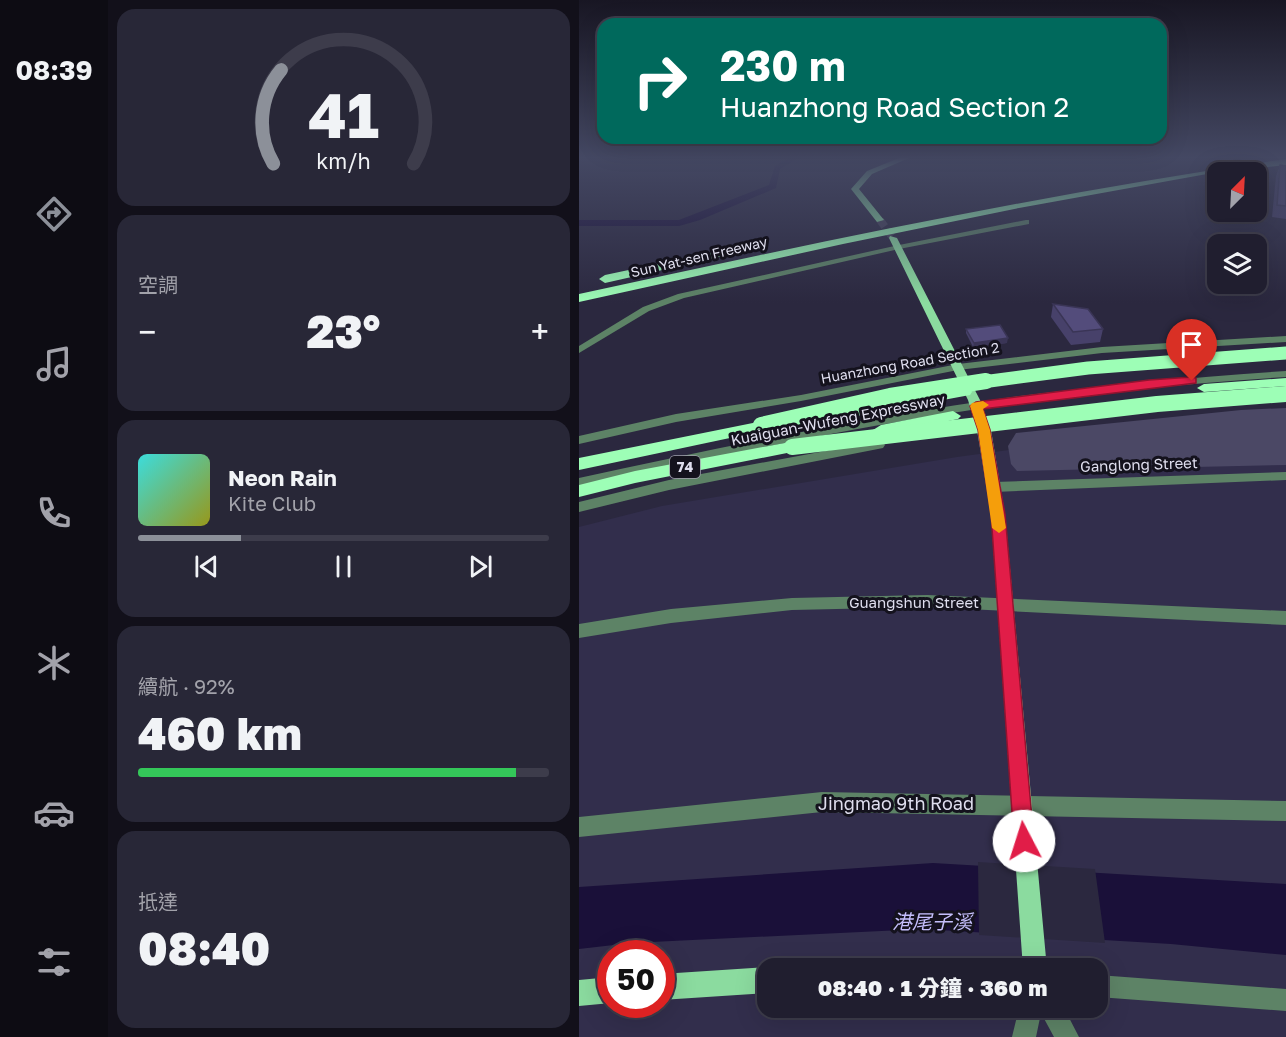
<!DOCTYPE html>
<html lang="zh-TW">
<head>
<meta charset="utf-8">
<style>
  :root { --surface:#201e2f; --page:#282737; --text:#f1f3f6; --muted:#a2a2aa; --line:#3d3c4b; --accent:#8c9099 }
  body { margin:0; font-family:"Golos Text","Noto Sans TC",sans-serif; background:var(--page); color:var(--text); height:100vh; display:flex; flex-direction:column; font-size:22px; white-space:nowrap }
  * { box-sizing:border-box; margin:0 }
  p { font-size:20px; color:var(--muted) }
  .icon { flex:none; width:33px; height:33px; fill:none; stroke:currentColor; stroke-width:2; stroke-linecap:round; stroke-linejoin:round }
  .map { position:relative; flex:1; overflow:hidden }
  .details { display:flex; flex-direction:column; gap:9px; padding:9px; background:#12101a; width:471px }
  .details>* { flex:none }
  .top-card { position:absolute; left:18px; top:18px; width:570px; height:126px; border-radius:18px; box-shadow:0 6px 24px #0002,0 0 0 2px var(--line); background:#00695c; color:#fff; overflow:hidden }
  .needle { width:39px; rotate:24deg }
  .fabs { position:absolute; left:628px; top:162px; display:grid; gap:12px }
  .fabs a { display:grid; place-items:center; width:60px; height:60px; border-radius:12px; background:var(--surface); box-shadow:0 6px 24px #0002,0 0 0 2px var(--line); font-size:30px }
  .speed { position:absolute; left:18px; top:940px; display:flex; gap:12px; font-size:30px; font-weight:700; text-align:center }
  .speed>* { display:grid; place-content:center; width:78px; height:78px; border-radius:50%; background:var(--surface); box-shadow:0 6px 24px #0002,0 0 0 2px var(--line); line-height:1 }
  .speed .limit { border:9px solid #d22; background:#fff; color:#111 }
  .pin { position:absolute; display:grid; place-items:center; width:51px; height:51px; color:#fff; margin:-62px -26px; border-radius:50% 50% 50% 0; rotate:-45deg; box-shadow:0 0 6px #0007 }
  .pin .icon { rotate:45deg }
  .me { position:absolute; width:66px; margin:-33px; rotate:355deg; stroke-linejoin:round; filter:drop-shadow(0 0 4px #0008) }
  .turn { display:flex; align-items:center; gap:21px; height:126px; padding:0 24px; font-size:27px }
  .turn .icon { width:78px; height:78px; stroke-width:2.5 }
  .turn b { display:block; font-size:42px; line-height:51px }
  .big { font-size:45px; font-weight:800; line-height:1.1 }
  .details .tile { flex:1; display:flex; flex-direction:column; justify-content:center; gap:9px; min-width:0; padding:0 21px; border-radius:18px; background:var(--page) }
  .details .dial { align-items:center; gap:0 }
  .dial svg { height:156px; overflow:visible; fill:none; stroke:var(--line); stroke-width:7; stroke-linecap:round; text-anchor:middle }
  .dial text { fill:var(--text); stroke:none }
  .song { display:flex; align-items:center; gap:18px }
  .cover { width:72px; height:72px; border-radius:9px; background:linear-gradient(135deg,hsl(180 70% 55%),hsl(60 70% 35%)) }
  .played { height:6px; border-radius:3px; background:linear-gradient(90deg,var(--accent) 25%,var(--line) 25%) }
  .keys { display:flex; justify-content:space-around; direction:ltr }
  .heat { display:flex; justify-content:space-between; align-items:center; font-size:33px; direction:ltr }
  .charge { height:9px; border-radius:4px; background:linear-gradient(90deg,#34c759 92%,var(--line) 0) }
  .trip { position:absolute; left:178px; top:958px; width:351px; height:60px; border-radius:18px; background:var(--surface); box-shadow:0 6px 24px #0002,0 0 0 2px var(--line); font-weight:800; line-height:60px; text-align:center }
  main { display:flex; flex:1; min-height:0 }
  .tab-bar { display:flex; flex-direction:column; width:108px; justify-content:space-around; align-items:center; background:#0d0c13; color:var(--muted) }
  .tab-bar .icon { width:42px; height:42px }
  .tab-bar .current { color:var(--accent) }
  .tab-bar b { font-size:27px; color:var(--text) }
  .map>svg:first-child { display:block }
  .built { fill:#322e4c; fill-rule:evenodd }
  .green { fill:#4b4865 }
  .water { fill:#1a1039 }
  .pier { fill:#2b283f }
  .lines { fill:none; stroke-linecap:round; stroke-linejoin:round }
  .canal { fill:#1a1039; fill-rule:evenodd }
  .major-tunnel { stroke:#464359; stroke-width:8; stroke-dasharray:8 4; stroke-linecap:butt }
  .minor { fill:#5d8366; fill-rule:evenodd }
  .major { fill:#8bdb9f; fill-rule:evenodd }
  .highway { fill:#9dfeb6; fill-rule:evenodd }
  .highway-bridge-far1 { stroke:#9dfeb6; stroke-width:13 }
  .highway-bridge { stroke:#9dfeb6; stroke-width:16 }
  .wall { fill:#47416a }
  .shaded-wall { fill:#3a3556 }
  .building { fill:#534c7b; stroke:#3a3556; stroke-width:1.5 }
  .route { fill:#e11d48; stroke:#92132f; stroke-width:1.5 }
  .slow { fill:#f59e0b }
  .labels { text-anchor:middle; stroke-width:6; stroke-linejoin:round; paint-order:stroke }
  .far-street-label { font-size:14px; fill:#dfdeee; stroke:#14121d }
  .shield { fill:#14121d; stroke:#a2a1af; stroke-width:1.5 }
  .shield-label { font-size:14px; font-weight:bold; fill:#dfdeee }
  .street-label { font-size:15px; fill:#dfdeee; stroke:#14121d }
  .near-street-label { font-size:18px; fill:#dfdeee; stroke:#14121d }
  .near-water-label { font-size:20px; font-style:italic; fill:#c4befb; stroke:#14121d }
</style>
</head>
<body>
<main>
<nav class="tab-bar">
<b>08:39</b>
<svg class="icon current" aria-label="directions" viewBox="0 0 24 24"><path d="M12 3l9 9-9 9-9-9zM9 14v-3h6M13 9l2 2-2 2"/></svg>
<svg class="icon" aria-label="music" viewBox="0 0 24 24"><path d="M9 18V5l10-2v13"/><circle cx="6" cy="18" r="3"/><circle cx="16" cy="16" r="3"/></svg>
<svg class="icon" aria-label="phone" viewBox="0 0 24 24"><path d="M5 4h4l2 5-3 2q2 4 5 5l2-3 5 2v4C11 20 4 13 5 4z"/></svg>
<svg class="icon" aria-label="climate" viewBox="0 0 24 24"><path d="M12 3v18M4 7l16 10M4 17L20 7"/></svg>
<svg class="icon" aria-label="car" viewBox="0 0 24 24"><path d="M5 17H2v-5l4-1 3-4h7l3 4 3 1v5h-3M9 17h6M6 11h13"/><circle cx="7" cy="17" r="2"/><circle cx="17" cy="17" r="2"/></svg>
<svg class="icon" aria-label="filters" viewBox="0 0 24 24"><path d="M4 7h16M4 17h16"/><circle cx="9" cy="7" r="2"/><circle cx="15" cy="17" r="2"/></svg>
</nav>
<section class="details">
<div class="tile dial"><svg viewBox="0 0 100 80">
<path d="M14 69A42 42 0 1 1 86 69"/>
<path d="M14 69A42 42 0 0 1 18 21" stroke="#8c9099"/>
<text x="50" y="56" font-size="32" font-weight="700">41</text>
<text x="50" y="72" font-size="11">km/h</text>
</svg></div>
<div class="tile"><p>空調</p>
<div class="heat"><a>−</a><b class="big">23°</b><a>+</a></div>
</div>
<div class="tile">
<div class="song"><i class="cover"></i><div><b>Neon Rain</b><p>Kite Club</p></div></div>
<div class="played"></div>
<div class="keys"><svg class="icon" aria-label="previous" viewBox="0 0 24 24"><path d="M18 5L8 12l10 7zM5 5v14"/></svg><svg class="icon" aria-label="pause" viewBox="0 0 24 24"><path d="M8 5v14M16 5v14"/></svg><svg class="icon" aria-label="next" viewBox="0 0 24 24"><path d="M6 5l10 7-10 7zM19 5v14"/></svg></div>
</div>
<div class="tile"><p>續航 · 92%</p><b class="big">460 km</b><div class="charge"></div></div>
<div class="tile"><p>抵達</p><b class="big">08:40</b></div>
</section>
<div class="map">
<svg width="707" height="1037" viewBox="0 0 707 1037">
  <rect width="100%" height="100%" fill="#2b283f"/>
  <!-- built -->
  <path class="built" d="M 707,419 L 707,1037 L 0,1037 L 0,527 L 83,506 L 378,457 L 451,447 ZM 32,954 L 82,954 L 82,1005 L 32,1005 ZM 189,969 L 519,969 L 519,1008 L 189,1008 Z"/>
  <!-- green -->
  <path class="green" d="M 707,408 L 707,465 L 438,471 L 432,464 L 429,446 L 437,433 L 662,410 Z"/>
  <!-- water -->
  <path class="water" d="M 354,863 L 707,884 L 707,955 L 592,944 L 344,929 L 52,943 L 0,949 L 0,887 Z"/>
  <!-- pier -->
  <path class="pier" d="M 399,862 L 516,869 L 526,943 L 400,935 Z"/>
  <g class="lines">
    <!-- canal -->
    <path class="canal" d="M 210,158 L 219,158 L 201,169 L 197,188 L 121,220 L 100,226 L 0,226 L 0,220 L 100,220 L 190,185 L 196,166 Z"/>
    <!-- major-tunnel -->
    <path class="major-tunnel" d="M 301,220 L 314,238"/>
    <!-- minor -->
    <g class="minor">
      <path d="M 447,220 L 450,220 L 450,224 L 320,249 L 105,298 L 70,311 L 0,353 L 0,346 L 64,307 L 99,294 L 320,245 Z"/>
      <path d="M 707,336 L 707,342 L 523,353 L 379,370 L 222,401 L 97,422 L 0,444 L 0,436 L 97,414 L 222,395 L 379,364 L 523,347 Z"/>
      <path d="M 707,371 L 707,377 C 618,383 529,391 441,403 C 292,423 146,454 0,488 L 0,478 C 146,446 293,416 441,396 C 529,385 618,377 707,371 Z"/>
      <path d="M 300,441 L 304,442 L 306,445 L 304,448 L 90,490 L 0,512 L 0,502 L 90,480 Z"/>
      <path d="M 707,472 L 707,480 L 415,492 L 409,487 L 415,482 Z"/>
      <path d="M 348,595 L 707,611 L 707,625 L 348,607 L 213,610 L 92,623 L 0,638 L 0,624 L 92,609 L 213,598 Z"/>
      <path d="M 243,792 L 707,801 L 707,821 L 243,812 L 0,837 L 0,817 Z"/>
      <path d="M 519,975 L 707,989 L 707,1011 L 519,997 Z"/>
      <path d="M 440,1008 L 485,1008 L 500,1037 L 475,1037 L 462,1013 L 457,1037 L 433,1037 Z"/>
    </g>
    <!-- major -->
    <g class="major">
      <path d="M 320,158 L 330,158 L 293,174 L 280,189 L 305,220 L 298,222 L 272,189 L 288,171 Z"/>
      <path d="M 311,236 L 318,238 L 401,400 L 412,430 L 426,514 L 468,969 L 444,969 L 412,514 L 398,430 L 389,400 L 310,238 Z"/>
      <path d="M 189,967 L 193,969 L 189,969 L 189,993 L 82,1000 L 82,974 Z"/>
      <path d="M 32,977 L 32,1003 L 0,1006 L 0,980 Z"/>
    </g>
    <!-- highway -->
    <g class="highway">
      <path d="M 707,159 L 707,165 L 639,172 L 440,208 L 264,244 L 0,302 L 0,294 C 235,243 469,193 707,159 Z"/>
      <path d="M 163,246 L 168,249 L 167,251 L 26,283 L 20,279 L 26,275 Z"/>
      <path d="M 707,378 L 707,386 L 625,392 L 618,388 L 625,384 Z"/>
      <path d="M 386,387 L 391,389 L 393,392 L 391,395 L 246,422 L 238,417 L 246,412 Z"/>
      <path d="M 374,411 L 382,416 L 379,419 L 302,435 L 294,430 L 302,425 Z"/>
      <path d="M 198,418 L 206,423 L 203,427 L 0,470 L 0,458 Z"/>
      <path d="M 227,439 L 233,440 L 235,444 L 233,448 L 56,483 L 0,497 L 0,485 L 56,471 Z"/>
    </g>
    <!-- highway-bridge-far1 -->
    <path class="highway-bridge-far1" d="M 396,383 L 509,368 L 707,353"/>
    <!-- highway-bridge -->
    <g class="highway-bridge">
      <path d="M 182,425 L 311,396 L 407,381"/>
      <path d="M 213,447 L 578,404 L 707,394"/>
    </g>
  </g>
  <!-- wall -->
  <g class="wall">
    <path d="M 701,165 L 707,166 L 707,219 L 693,217 L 697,176 Z"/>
    <path d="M 474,304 L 524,329 L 521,342 L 492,345 L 472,317 Z"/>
    <path d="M 387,329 L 428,343 L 394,347 L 387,333 Z"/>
  </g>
  <!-- shaded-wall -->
  <path class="shaded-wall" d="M 429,338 L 428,343 L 394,347 L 395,343 Z"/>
  <!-- building -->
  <g class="building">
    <path d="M 701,165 L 707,166 L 707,206 L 698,205 Z"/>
    <path d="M 474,304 L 509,309 L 524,329 L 494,332 Z"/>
    <path d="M 421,325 L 429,338 L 395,343 L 387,329 Z"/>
  </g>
  <!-- sky -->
  <linearGradient id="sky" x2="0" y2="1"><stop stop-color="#181623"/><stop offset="0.52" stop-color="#444863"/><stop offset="1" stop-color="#444863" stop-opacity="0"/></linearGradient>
  <rect width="707" height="303" fill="url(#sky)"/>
  <!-- route -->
  <path class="route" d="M 613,377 L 617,378 L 617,383 L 404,409 L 411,430 L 426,514 L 455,841 L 452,848 L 445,851 L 438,848 L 435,841 L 412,514 L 399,430 L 391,406 L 397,402 L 570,380 Z"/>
  <!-- slow -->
  <path class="slow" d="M 404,401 L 410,405 L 404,409 L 411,430 L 427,528 L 420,533 L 413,528 L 399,430 L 391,406 L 393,403 Z"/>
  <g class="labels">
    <!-- far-street labels -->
    <g class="far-street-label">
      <text transform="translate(120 257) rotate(-13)" y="5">Sun Yat-sen Freeway</text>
      <text transform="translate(331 363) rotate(-10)" y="5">Huanzhong Road Section 2</text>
    </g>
    <!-- shield labels -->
    <rect class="shield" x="91" y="456" width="30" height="22" rx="4.5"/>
    <g class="shield-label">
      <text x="106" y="472">74</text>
    </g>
    <!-- street labels -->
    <g class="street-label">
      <text transform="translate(259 420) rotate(-11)" y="5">Kuaiguan-Wufeng Expressway</text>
      <text transform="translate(560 465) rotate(-2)" y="5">Ganglong Street</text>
      <text x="335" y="608">Guangshun Street</text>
    </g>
    <!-- near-street labels -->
    <g class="near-street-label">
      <text x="317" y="810">Jingmao 9th Road</text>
    </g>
    <!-- near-water labels -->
    <g class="near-water-label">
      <text x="353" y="929">港尾子溪</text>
    </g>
  </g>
</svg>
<div class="fabs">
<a><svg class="needle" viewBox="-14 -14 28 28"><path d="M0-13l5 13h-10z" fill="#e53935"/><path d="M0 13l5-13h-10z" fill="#a2a2aa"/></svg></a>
<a><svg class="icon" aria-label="layers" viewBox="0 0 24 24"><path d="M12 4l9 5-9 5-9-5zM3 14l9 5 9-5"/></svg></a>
</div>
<div class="speed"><div class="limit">50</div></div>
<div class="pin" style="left:613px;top:381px;background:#d93025"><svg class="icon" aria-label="arrive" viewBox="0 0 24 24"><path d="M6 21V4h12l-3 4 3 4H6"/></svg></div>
<svg class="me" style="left:445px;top:841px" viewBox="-20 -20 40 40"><circle r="19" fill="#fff"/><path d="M0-13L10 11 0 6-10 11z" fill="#e11d48"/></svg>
<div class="trip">08:40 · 1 分鐘 · 360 m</div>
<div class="top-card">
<div class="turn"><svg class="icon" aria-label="right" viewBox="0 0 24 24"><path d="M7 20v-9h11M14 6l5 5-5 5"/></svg><div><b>230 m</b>Huanzhong Road Section 2</div></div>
</div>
</div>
</main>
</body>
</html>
